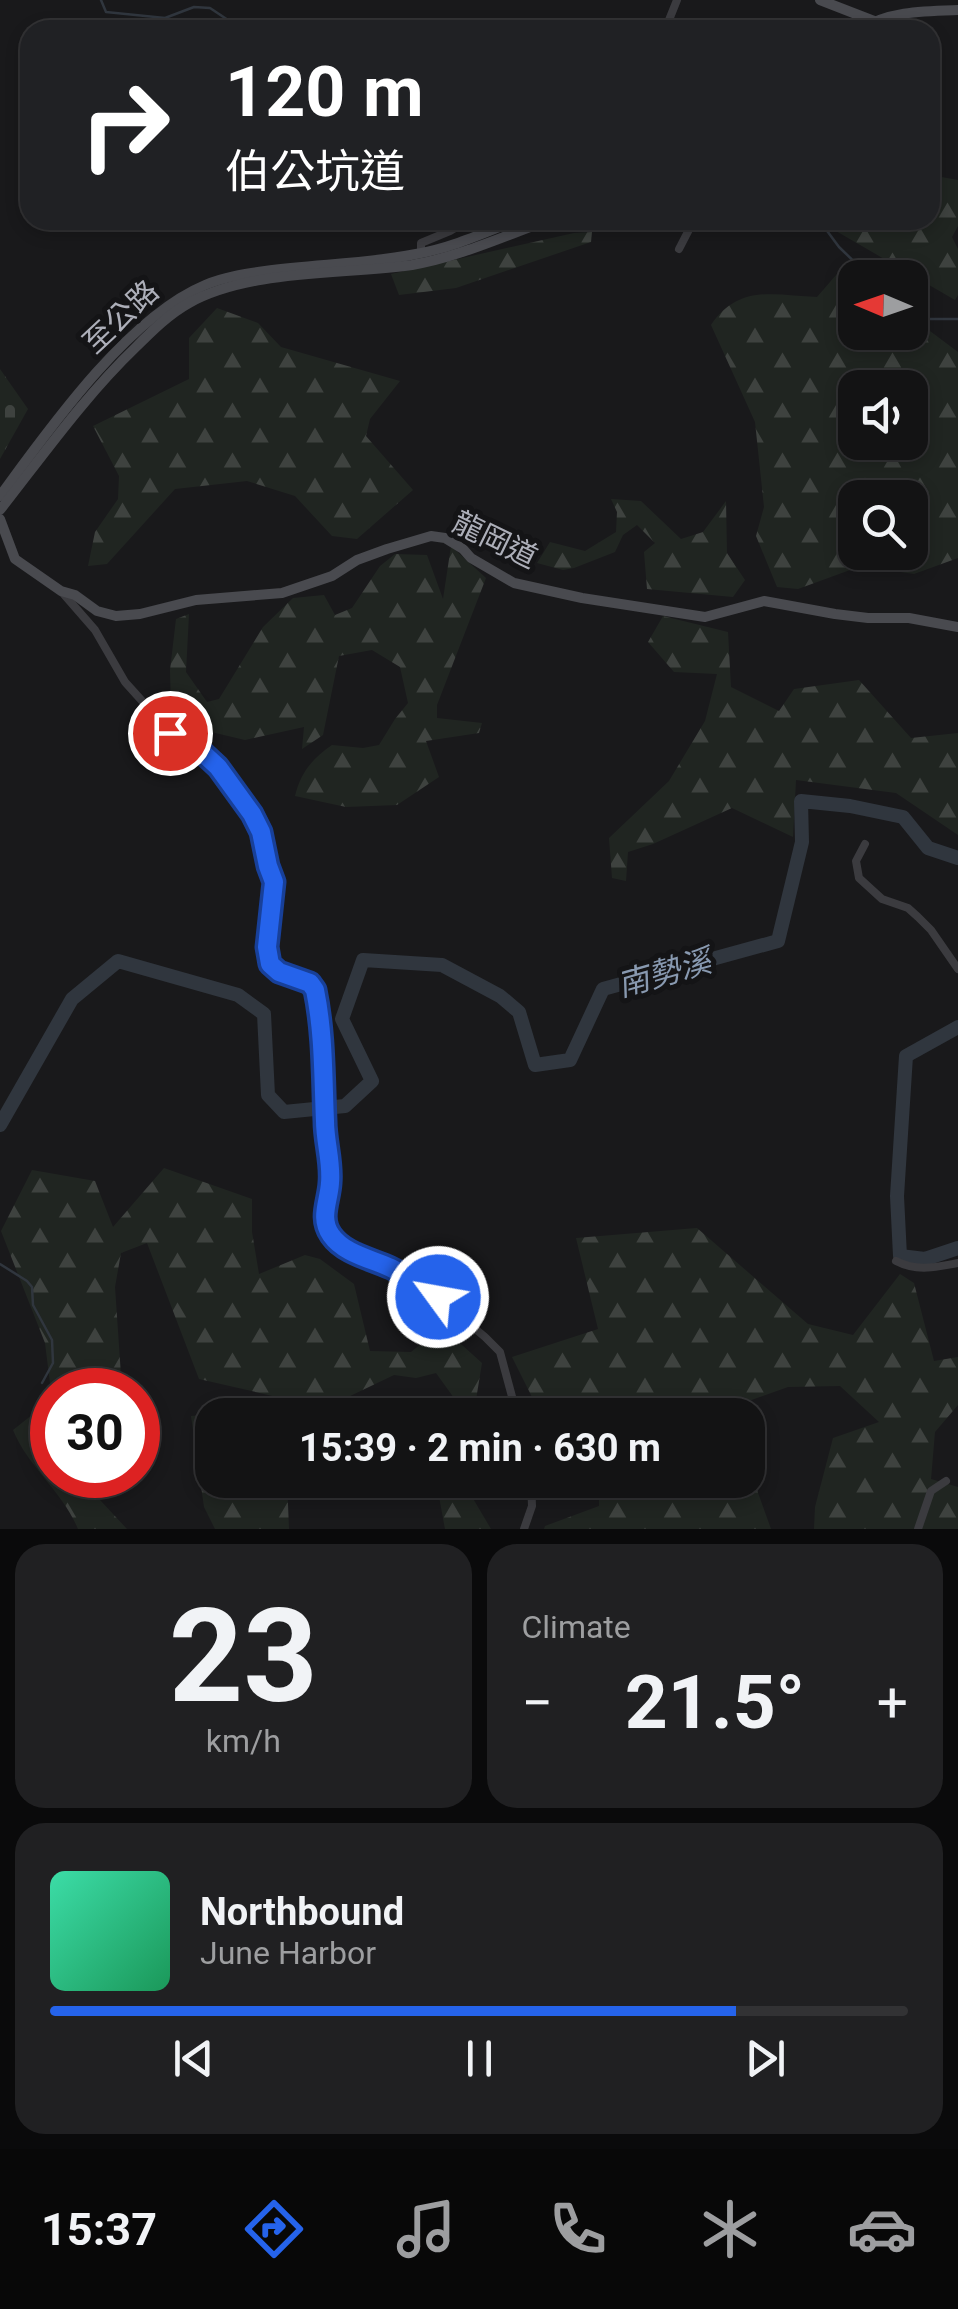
<!DOCTYPE html>
<html lang="en">
<head>
<meta charset="utf-8">
<style>
  :root { --surface:#131314; --page:#202022; --text:#f1f3f6; --muted:#9d9ea0; --line:#323234; --accent:#2563eb }
  body { margin:0; font-family:Roboto,"Noto Sans TC",sans-serif; background:var(--page); color:var(--text); height:100vh; display:flex; flex-direction:column; font-size:38px; white-space:nowrap }
  * { box-sizing:border-box; margin:0 }
  p { font-size:32px; color:var(--muted) }
  .icon { flex:none; width:55px; height:55px; fill:none; stroke:currentColor; stroke-width:2; stroke-linecap:round; stroke-linejoin:round }
  .map { position:relative; height:1529px; overflow:hidden }
  .sheet { display:flex; flex-direction:column; gap:15px; padding:15px; background:#0a0a0b; flex:1 }
  .sheet>* { flex:none }
  .banner { position:absolute; left:20px; top:20px; width:920px; height:210px; border-radius:30px; box-shadow:0 5px 15px #0003,0 0 0 2px var(--line); background:#202124; color:#fff; overflow:hidden }
  .needle { width:65px; rotate:272deg }
  .tools { position:absolute; left:838px; top:260px; display:grid; gap:20px }
  .tools a { display:grid; place-items:center; width:90px; height:90px; border-radius:20px; background:var(--surface); box-shadow:0 5px 15px #0003,0 0 0 2px var(--line); font-size:50px }
  .speed { position:absolute; left:30px; top:1368px; display:flex; gap:20px; font-size:50px; font-weight:700; text-align:center }
  .speed>* { display:grid; place-content:center; width:130px; height:130px; border-radius:50%; background:var(--surface); box-shadow:0 5px 15px #0003,0 0 0 2px var(--line); line-height:1 }
  .speed .limit { border:15px solid #d22; background:#fff; color:#111 }
  .pin { position:absolute; display:grid; place-items:center; width:85px; height:85px; color:#fff; margin:-42px; border:5px solid #fff; border-radius:50%; box-shadow:0 2px 10px #0007 }
  .me { position:absolute; width:110px; margin:-55px; rotate:302deg; stroke-linejoin:round; filter:drop-shadow(0 0 8px #0008) }
  .turn { display:flex; align-items:center; gap:35px; height:210px; padding:0 40px; font-size:45px }
  .turn .icon { width:130px; height:130px; stroke-width:2.5 }
  .turn b { display:block; font-size:70px; line-height:85px }
  .big { font-size:75px; font-weight:700; line-height:1.1 }
  .sheet .widget { flex:1; display:flex; flex-direction:column; justify-content:center; gap:15px; min-width:0; padding:0 35px; border-radius:30px; background:var(--page) }
  .sheet .dial { align-items:center; gap:0 }
  .dial b { font-size:130px; line-height:1 }
  .song { display:flex; align-items:center; gap:30px }
  .cover { width:120px; height:120px; border-radius:15px; background:linear-gradient(135deg,hsl(160 70% 55%),hsl(150 70% 35%)) }
  .played { height:10px; border-radius:5px; background:linear-gradient(90deg,var(--accent) 80%,var(--line) 80%) }
  .keys { display:flex; justify-content:space-around; direction:ltr }
  .heat { display:flex; justify-content:space-between; align-items:center; font-size:55px; direction:ltr }
  .sheet .tiles { flex:1; display:grid; gap:15px; grid-template-columns:1fr 1fr }
  .widget:last-child { grid-column:span 2 }
  .trip { position:absolute; left:195px; top:1398px; width:570px; height:100px; border-radius:30px; background:var(--surface); box-shadow:0 5px 15px #0003,0 0 0 2px var(--line); font-weight:700; line-height:100px; text-align:center }
  .dock { display:flex; height:160px; justify-content:space-around; align-items:center; background:#080808; color:var(--muted) }
  .dock .icon { width:70px; height:70px }
  .dock .current { color:var(--accent) }
  .dock b { font-size:45px; color:var(--text) }
  .map>svg:first-child { display:block }
  .forest { fill:url(#forest-firs); fill-rule:evenodd }
  .cemetery { fill:url(#cemetery-stones) }
  .lines { fill:none; stroke-linecap:round; stroke-linejoin:round }
  .stream { stroke:#30363e; stroke-width:2.5 }
  .river { stroke:#30363e; stroke-width:14 }
  .street { stroke:#3b3b3f; stroke-width:8 }
  .secondary { stroke:#494a4f; stroke-width:10 }
  .route-casing { stroke:#184099; stroke-width:25 }
  .route { stroke:#2563eb; stroke-width:18 }
  .labels { text-anchor:middle; stroke-width:10; stroke-linejoin:round; paint-order:stroke }
  .street-label { font-size:30px; fill:#adafb9; stroke:#141416 }
  .water-label { font-size:32px; font-style:italic; fill:#8899b0; stroke:#141416 }
</style>
</head>
<body>
<div class="map">
<svg width="958" height="1529" viewBox="0 0 958 1529">
  <defs>
    <pattern id="forest-firs" width="22" height="20" patternUnits="userSpaceOnUse" patternTransform="scale(2.5)"><rect width="22" height="20" fill="#202521"/><path d="M5 1l3.5 6h-7zM16 11l3.5 6h-7z" fill="#3e423f"/></pattern>
    <pattern id="cemetery-stones" width="16" height="16" patternUnits="userSpaceOnUse" patternTransform="scale(2.5)"><rect width="16" height="16" fill="#202521"/><path d="M2 7V4a2 2 0 0 1 4 0v3zM10 15v-3a2 2 0 0 1 4 0v3z" fill="#3e423f"/></pattern>
  </defs>
  <rect width="100%" height="100%" fill="#19191b"/>
  <!-- forest -->
  <g class="forest">
    <path d="M 930,175 L 958,180 L 958,226 L 952,237 L 958,249 L 958,295 L 955,300 L 836,231 L 821,220 L 930,220 Z"/>
    <path d="M 592,232 L 591,242 L 456,288 L 399,295 L 391,274 L 574,233 Z"/>
    <path d="M 843,267 L 857,277 L 855,278 L 855,332 L 910,332 L 910,316 L 958,352 L 958,558 L 914,574 L 861,566 L 798,589 L 777,587 L 756,536 L 764,507 L 755,422 L 711,325 C 739,284 774,295 817,297 ZM 855,388 L 910,388 L 910,442 L 855,442 ZM 855,498 L 910,498 L 910,552 L 855,552 Z"/>
    <path d="M 217,308 L 258,323 L 281,347 L 400,381 L 370,419 L 366,436 L 413,490 L 357,539 L 332,536 L 295,496 L 247,481 L 175,489 L 107,564 L 88,566 L 95,532 L 118,499 L 119,476 L 93,426 L 189,379 L 189,338 Z"/>
    <path d="M 611,499 L 641,501 L 681,539 L 703,532 L 726,501 L 727,553 L 745,580 L 733,597 L 647,589 L 644,552 L 655,543 L 637,525 L 623,535 L 615,552 L 574,568 L 563,570 L 537,563 L 550,542 L 585,551 L 616,532 L 617,512 Z"/>
    <path d="M 451,546 L 486,578 L 437,705 L 437,718 L 482,723 L 479,733 L 426,741 L 439,777 L 397,805 L 346,807 L 295,796 C 301,772 312,759 332,745 L 363,748 L 379,745 L 395,719 L 408,703 L 400,667 L 372,650 L 339,656 L 323,735 L 302,749 L 304,727 L 245,740 L 190,727 L 171,706 L 170,670 L 176,619 L 189,614 L 186,672 L 207,702 L 219,699 L 263,627 L 293,598 L 324,595 L 335,615 L 352,608 L 380,566 L 395,554 L 427,555 L 443,599 Z"/>
    <path d="M 663,616 L 728,632 L 731,687 L 779,711 L 794,689 L 859,680 L 911,738 L 958,733 L 958,835 L 896,793 L 796,780 L 793,837 L 732,808 L 653,844 L 628,852 L 626,881 L 612,878 L 609,838 L 669,781 L 705,721 L 717,674 L 674,672 L 648,642 Z"/>
    <path d="M 164,1168 L 252,1199 L 252,1232 L 259,1274 L 305,1255 L 320,1259 L 354,1284 L 370,1351 L 411,1352 L 442,1327 L 482,1363 L 474,1412 L 462,1409 L 436,1373 L 416,1378 L 394,1375 L 325,1408 L 199,1379 L 147,1243 L 121,1253 L 115,1287 L 122,1390 L 52,1390 L 52,1475 L 100,1475 L 100,1500 L 127,1529 L 78,1529 C 63,1492 28,1467 13,1430 L 52,1399 L 45,1343 L 1,1231 L 32,1170 L 95,1181 L 113,1227 Z"/>
    <path d="M 697,1228 L 808,1324 L 853,1335 L 900,1274 L 914,1283 L 934,1361 L 958,1357 L 958,1405 L 935,1432 L 931,1479 L 958,1487 L 958,1529 L 814,1529 L 815,1507 L 833,1438 L 879,1422 L 840,1386 L 788,1387 L 732,1407 L 734,1415 L 541,1415 L 512,1357 L 598,1329 L 576,1238 Z"/>
    <path d="M 229,1413 L 244,1415 L 212,1415 L 212,1480 L 287,1480 L 289,1529 L 215,1529 L 204,1507 L 191,1416 Z"/>
    <path d="M 748,1465 L 771,1529 L 544,1529 L 545,1526 L 599,1506 L 599,1480 L 748,1480 Z"/>
    <path d="M 436,1480 L 462,1480 L 491,1529 L 445,1529 Z"/>
  </g>
  <!-- cemetery -->
  <path class="cemetery" d="M 0,369 L 28,409 L 0,459 Z"/>
  <g class="lines">
    <!-- stream -->
    <g class="stream">
      <path d="M 101,0 L 106,12 L 165,18 L 194,7 L 210,8 L 243,30"/>
      <path d="M 819,220 L 839,247 L 871,278"/>
      <path d="M 910,315 L 920,319 L 958,319"/>
      <path d="M 0,1264 L 27,1281 L 32,1287 L 33,1305 L 52,1340 L 53,1363 L 42,1383"/>
    </g>
    <!-- river -->
    <g class="river">
      <path d="M 958,1027 L 906,1056 L 897,1196 L 900,1256 L 925,1259 L 958,1248"/>
      <path d="M 0,1125 L 72,999 L 118,961 L 238,995 L 264,1014 L 268,1095 L 284,1112 L 345,1106 L 372,1081 L 342,1019 L 363,960 L 442,965 L 500,996 L 519,1012 L 535,1065 L 570,1060 L 603,989 L 778,941 L 802,842 L 801,801 L 850,806 L 903,817 L 928,848 L 958,858"/>
    </g>
    <!-- street -->
    <g class="street">
      <path d="M 665,30 L 677,0"/>
      <path d="M 679,249 L 694,220"/>
      <path d="M 421,253 L 421,243 L 450,231 L 468,220"/>
      <path d="M 61,591 L 95,630 L 125,682 L 171,733 L 204,754 L 217,767 L 253,814 L 261,832 L 268,866 L 274,883 L 267,947 L 270,964 L 279,972 L 310,983 L 315,990 L 317,1002 L 323,1044 L 324,1123 L 330,1166 L 331,1181 L 324,1211 L 327,1228 L 332,1238 L 345,1248 L 393,1269 L 437,1297 L 485,1337 L 500,1352 L 517,1415"/>
      <path d="M 865,844 L 856,861 L 859,878 L 882,899 L 908,908 L 918,917 L 931,930 L 958,969"/>
      <path d="M 896,1261 C 917,1272 936,1267 958,1263"/>
      <path d="M 524,1529 L 532,1506 L 531,1480"/>
      <path d="M 918,1529 L 931,1491 L 946,1481"/>
    </g>
    <!-- secondary -->
    <g class="secondary">
      <path d="M 820,0 L 874,21"/>
      <path d="M 859,30 C 888,11 924,11 958,10"/>
      <path d="M 0,496 C 49,429 128,317 205,285 C 224,277 244,274 265,271 C 315,264 367,264 416,254 C 451,248 484,233 517,220"/>
      <path d="M 0,510 C 44,454 85,396 136,347 C 152,331 169,314 189,303 C 250,269 343,275 412,265 C 459,257 504,236 549,220"/>
      <path d="M 0,519 L 15,559 L 61,591 L 75,595 L 97,611 L 116,616 L 140,614 L 196,600 L 282,593 L 332,576 L 357,560 L 387,549 L 431,536 L 445,538 L 463,549 L 471,558 L 514,583 L 582,598 L 705,617 L 764,601 L 835,614 L 868,618 L 909,618 L 958,627"/>
    </g>
  </g>
  <g class="lines">
    <!-- route casing -->
    <g class="route-casing">
      <path id="route" d="M 170,733 L 204,754 L 218,767 L 252,814 L 261,832 L 268,866 L 274,882 L 267,947 L 270,964 L 279,972 L 310,983 L 315,990 C 324,1034 323,1077 325,1121 C 325,1142 332,1162 330,1183 C 329,1201 319,1218 331,1235 C 344,1254 372,1259 391,1268 C 407,1276 422,1287 438,1297"/>
    </g>
    <!-- route -->
    <use href="#route" class="route"/>
  </g>
  <g class="labels">
    <!-- street labels -->
    <g class="street-label">
      <text transform="translate(121 317) rotate(-43)" y="10">至公路</text>
      <text transform="translate(495 540) rotate(26)" y="10">龍岡道</text>
    </g>
    <!-- water labels -->
    <g class="water-label">
      <text transform="translate(664 973) rotate(-16)" y="11">南勢溪</text>
    </g>
  </g>
</svg>
<div class="tools">
<a><svg class="needle" viewBox="-14 -14 28 28"><path d="M0-13l5 13h-10z" fill="#e53935"/><path d="M0 13l5-13h-10z" fill="#9d9ea0"/></svg></a>
<a><svg class="icon" aria-label="sound" viewBox="0 0 24 24"><path d="M4 9h4l5-4v14l-5-4H4zM17 9q2 3 0 6"/></svg></a>
<a><svg class="icon" aria-label="search" viewBox="0 0 24 24"><circle cx="10" cy="10" r="6"/><path d="M15 15l6 6"/></svg></a>
</div>
<div class="speed"><div class="limit">30</div></div>
<div class="pin" style="left:170px;top:733px;background:#d93025"><svg class="icon" aria-label="arrive" viewBox="0 0 24 24"><path d="M6 21V4h12l-3 4 3 4H6"/></svg></div>
<svg class="me" style="left:438px;top:1297px" viewBox="-20 -20 40 40"><circle r="17" fill="#2563eb" stroke="#fff" stroke-width="3"/><path d="M0-11L8 9 0 5-8 9z" fill="#fff"/></svg>
<div class="trip">15:39 · 2 min · 630 m</div>
<div class="banner">
<div class="turn"><svg class="icon" aria-label="right" viewBox="0 0 24 24"><path d="M7 20v-9h11M14 6l5 5-5 5"/></svg><div><b>120 m</b>伯公坑道</div></div>
</div>
</div>
<section class="sheet">
<div class="tiles">
<div class="widget dial"><b>23</b><p>km/h</p></div>
<div class="widget"><p>Climate</p>
<div class="heat"><a>−</a><b class="big">21.5°</b><a>+</a></div>
</div>
<div class="widget">
<div class="song"><i class="cover"></i><div><b>Northbound</b><p>June Harbor</p></div></div>
<div class="played"></div>
<div class="keys"><svg class="icon" aria-label="previous" viewBox="0 0 24 24"><path d="M18 5L8 12l10 7zM5 5v14"/></svg><svg class="icon" aria-label="pause" viewBox="0 0 24 24"><path d="M8 5v14M16 5v14"/></svg><svg class="icon" aria-label="next" viewBox="0 0 24 24"><path d="M6 5l10 7-10 7zM19 5v14"/></svg></div>
</div>
</div>
</section>
<nav class="dock">
<b>15:37</b>
<svg class="icon current" aria-label="directions" viewBox="0 0 24 24"><path d="M12 3l9 9-9 9-9-9zM9 14v-3h6M13 9l2 2-2 2"/></svg>
<svg class="icon" aria-label="music" viewBox="0 0 24 24"><path d="M9 18V5l10-2v13"/><circle cx="6" cy="18" r="3"/><circle cx="16" cy="16" r="3"/></svg>
<svg class="icon" aria-label="phone" viewBox="0 0 24 24"><path d="M5 4h4l2 5-3 2q2 4 5 5l2-3 5 2v4C11 20 4 13 5 4z"/></svg>
<svg class="icon" aria-label="climate" viewBox="0 0 24 24"><path d="M12 3v18M4 7l16 10M4 17L20 7"/></svg>
<svg class="icon" aria-label="car" viewBox="0 0 24 24"><path d="M5 17H2v-5l4-1 3-4h7l3 4 3 1v5h-3M9 17h6M6 11h13"/><circle cx="7" cy="17" r="2"/><circle cx="17" cy="17" r="2"/></svg>
</nav>
</body>
</html>
